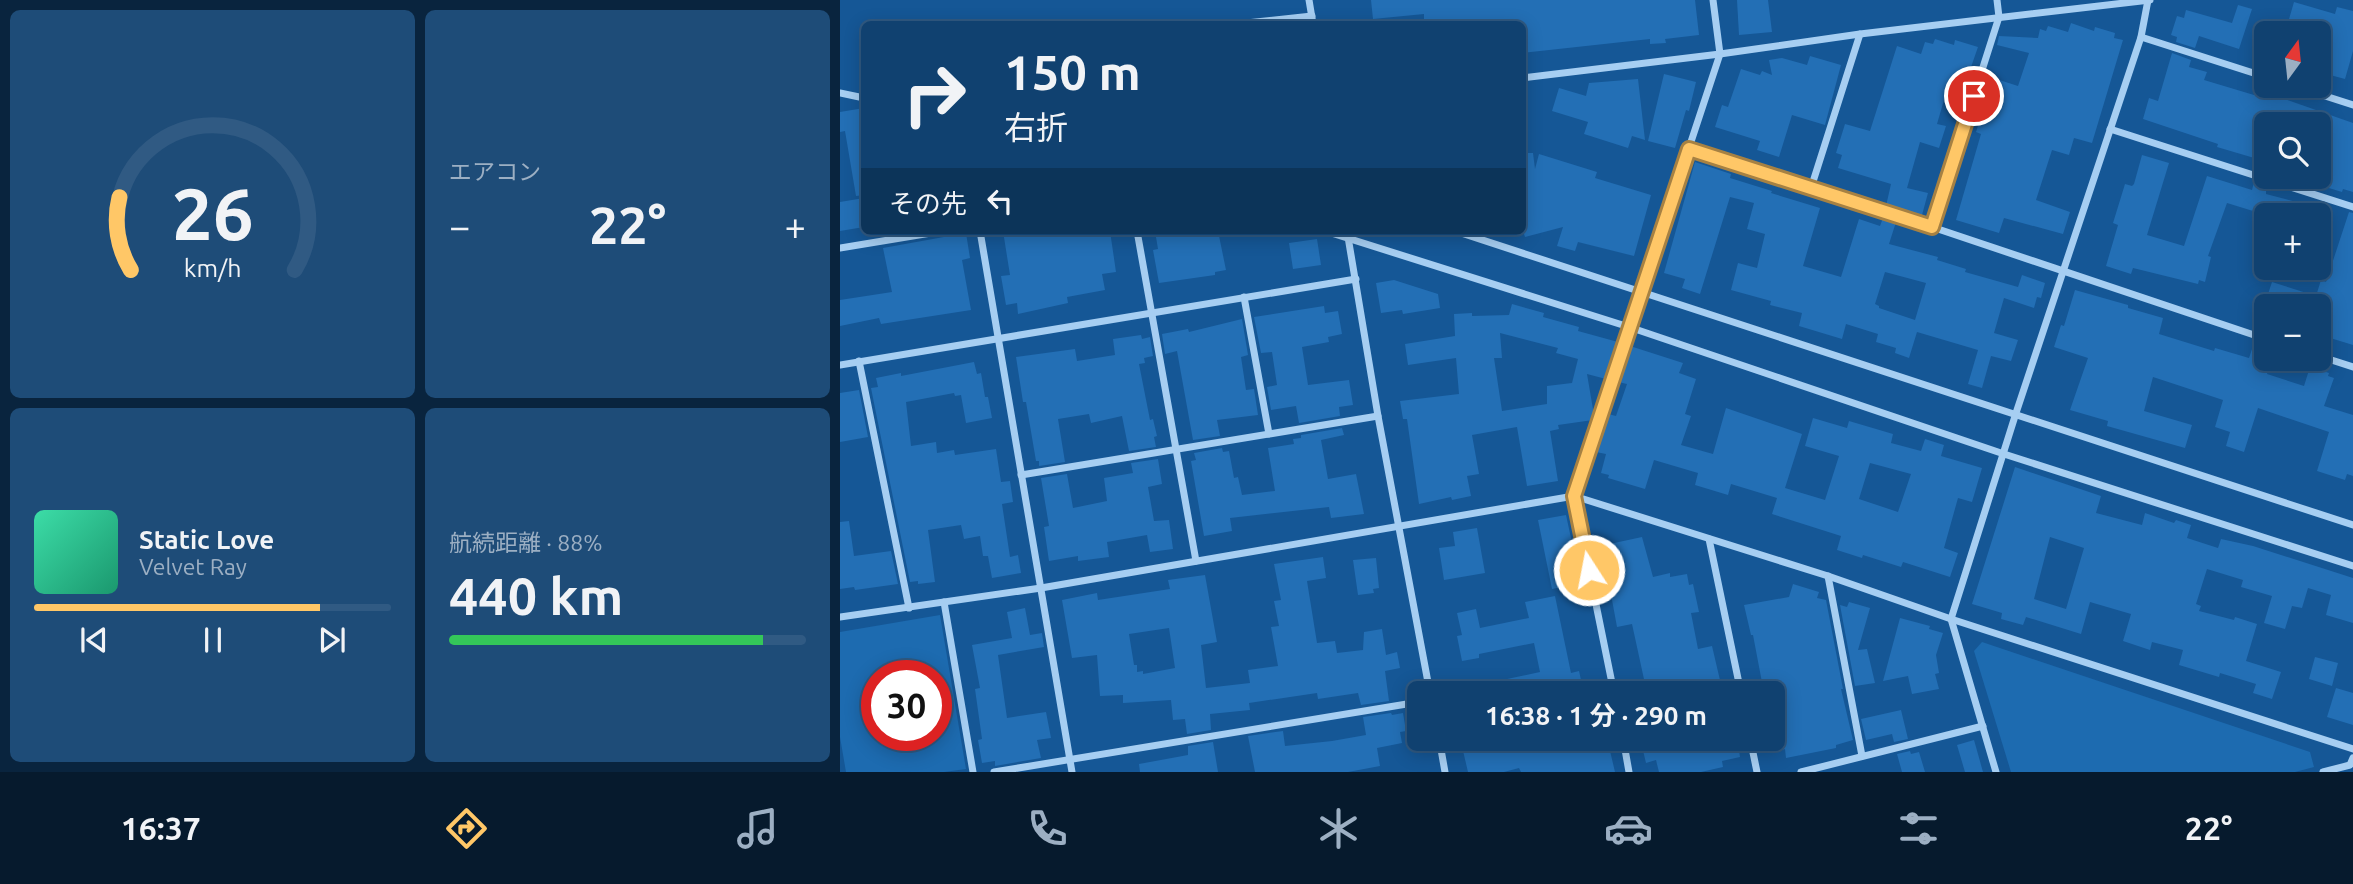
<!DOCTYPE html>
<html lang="ja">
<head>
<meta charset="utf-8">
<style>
  :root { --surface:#104170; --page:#1e4c78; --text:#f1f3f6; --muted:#9cafc3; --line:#305a83; --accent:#ffc767 }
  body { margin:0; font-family:Ubuntu,"Noto Sans JP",sans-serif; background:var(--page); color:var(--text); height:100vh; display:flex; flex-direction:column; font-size:26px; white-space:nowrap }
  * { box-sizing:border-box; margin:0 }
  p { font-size:23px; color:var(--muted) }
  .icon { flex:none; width:38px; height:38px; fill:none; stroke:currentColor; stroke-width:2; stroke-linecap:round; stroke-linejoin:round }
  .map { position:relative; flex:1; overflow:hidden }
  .side { display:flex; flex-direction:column; gap:10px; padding:10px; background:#09243e; width:840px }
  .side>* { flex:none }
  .top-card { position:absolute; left:21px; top:21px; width:665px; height:214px; border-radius:10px; box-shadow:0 4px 18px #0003,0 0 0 2px var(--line); background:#104170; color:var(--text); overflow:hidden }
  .needle { width:46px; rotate:15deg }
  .controls { position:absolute; left:1414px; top:21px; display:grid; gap:14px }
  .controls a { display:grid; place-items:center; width:77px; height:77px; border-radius:10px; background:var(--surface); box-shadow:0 4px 18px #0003,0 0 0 2px var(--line); font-size:35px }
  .speed { position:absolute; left:21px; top:660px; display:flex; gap:14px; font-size:35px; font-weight:700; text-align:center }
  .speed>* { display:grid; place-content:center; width:91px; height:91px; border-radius:50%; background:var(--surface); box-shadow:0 4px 18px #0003,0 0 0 2px var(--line); line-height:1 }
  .speed .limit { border:10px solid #d22; background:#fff; color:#111 }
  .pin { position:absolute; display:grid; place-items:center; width:60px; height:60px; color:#fff; margin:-30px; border:4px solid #fff; border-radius:50%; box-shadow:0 2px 7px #0007 }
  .me { position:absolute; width:77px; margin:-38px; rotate:349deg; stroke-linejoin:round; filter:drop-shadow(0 0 5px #0008) }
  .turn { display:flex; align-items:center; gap:24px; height:147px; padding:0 28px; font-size:32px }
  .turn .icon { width:91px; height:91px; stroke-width:2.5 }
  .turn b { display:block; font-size:49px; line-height:60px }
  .then { display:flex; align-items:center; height:66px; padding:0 28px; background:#0003; gap:14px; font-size:26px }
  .big { font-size:52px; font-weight:700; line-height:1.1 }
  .side .tile { flex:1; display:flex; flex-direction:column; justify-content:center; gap:10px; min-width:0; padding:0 24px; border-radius:10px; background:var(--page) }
  .side .dial { align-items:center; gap:0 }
  .dial svg { height:182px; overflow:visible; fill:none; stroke:var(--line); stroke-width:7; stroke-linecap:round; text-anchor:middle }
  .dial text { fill:var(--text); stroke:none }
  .song { display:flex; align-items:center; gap:21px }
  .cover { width:84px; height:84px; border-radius:10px; background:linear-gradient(135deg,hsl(160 70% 55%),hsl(160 70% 35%)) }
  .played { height:7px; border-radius:4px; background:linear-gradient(90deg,var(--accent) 80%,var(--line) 80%) }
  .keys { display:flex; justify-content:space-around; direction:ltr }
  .heat { display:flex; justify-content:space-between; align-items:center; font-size:38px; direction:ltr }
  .charge { height:10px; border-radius:5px; background:linear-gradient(90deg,#34c759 88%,var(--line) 0) }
  .side .tiles { flex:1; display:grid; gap:10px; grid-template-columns:repeat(2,1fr) }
  .trip { position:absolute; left:567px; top:681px; width:378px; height:70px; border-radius:10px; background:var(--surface); box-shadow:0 4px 18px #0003,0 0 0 2px var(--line); font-weight:700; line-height:70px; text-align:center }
  .tab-bar { display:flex; height:112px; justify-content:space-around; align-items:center; background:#061a2d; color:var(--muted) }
  .tab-bar .icon { width:49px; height:49px }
  .tab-bar .selected { color:var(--accent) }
  .tab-bar b { font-size:32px; color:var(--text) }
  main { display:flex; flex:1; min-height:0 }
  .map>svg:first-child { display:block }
  .green { fill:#1d6bb0; fill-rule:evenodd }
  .building { fill:#236fb5; fill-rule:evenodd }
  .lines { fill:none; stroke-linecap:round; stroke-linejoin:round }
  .minor { stroke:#a6cef2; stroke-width:7 }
  .route-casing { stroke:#a68143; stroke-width:18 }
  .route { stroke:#ffc767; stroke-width:12 }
</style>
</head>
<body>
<main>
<section class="side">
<div class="tiles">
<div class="tile dial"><svg viewBox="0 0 100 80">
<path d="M14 69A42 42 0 1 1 86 69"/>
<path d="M14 69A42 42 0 0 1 9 37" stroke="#ffc767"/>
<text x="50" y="56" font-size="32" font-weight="700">26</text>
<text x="50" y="72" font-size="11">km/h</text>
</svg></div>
<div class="tile"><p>エアコン</p>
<div class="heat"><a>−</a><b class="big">22°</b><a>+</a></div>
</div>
<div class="tile">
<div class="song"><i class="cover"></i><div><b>Static Love</b><p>Velvet Ray</p></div></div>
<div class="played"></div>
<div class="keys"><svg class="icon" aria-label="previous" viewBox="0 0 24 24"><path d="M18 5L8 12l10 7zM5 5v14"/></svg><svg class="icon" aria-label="pause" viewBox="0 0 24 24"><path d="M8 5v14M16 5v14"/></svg><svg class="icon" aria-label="next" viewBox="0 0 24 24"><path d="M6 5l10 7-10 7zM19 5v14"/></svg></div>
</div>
<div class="tile"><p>航続距離 · 88%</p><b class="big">440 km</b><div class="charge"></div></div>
</div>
</section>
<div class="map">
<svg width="1513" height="772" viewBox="0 0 1513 772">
  <rect width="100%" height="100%" fill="#155796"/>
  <!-- green -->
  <g class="green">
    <path d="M 100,615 L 126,769 L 104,772 L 6,772 L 0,737 L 0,632 ZM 37,676 L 96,676 L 96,735 L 37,735 Z"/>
    <path d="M 1142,642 L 1470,752 L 1474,767 L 1455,772 L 1171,772 L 1134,651 Z"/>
  </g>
  <!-- building -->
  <g class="building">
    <path d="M 531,0 L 855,0 L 859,35 L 825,39 L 826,43 L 810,44 L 810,39 L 682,53 L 682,24 L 592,24 L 591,21 L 584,22 L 584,14 L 533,19 Z"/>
    <path d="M 897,0 L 928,0 L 932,32 L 899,35 Z"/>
    <path d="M 1454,2 L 1495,14 L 1497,7 L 1513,11 L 1513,51 L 1505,79 L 1479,72 L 1479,33 L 1447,26 Z"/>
    <path d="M 1398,5 L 1412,9 L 1399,49 L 1359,36 L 1355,48 L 1336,42 L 1337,37 L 1331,35 L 1337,16 L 1344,18 L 1346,10 L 1392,23 Z"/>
    <path d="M 1231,23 L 1254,31 L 1255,27 L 1275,33 L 1274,38 L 1283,40 L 1252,143 L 1234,138 L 1229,155 L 1212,150 L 1196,200 L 1230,212 L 1223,234 L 1164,218 L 1159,233 L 1116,220 L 1141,134 L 1136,132 L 1148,95 L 1141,94 L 1147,76 L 1178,86 L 1189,53 L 1157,45 L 1159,36 L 1198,38 L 1200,29 L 1206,31 L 1208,26 L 1228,32 Z"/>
    <path d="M 1095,39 L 1114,45 L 1115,40 L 1138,47 L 1130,70 L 1135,72 L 1129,91 L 1108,86 L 1097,124 L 1106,126 L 1099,148 L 1080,142 L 1067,188 L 1088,193 L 1082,215 L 1046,206 L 1051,184 L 998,168 L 1002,155 L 996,153 L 1005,124 L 1030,131 L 1057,46 L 1081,54 L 1085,42 L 1093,44 Z"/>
    <path d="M 1332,53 L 1351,60 L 1349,67 L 1367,72 L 1364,80 L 1414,95 L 1416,89 L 1513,123 L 1513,192 L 1503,189 L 1502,192 L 1479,185 L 1479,124 L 1426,124 L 1426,173 L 1418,170 L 1421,160 L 1377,147 L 1378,144 L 1303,119 L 1309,98 L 1318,101 Z"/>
    <path d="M 970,56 L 1001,65 L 985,125 L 952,115 L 939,157 L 917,150 L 920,141 L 875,127 L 882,105 L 888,107 L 901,69 L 920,75 L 922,71 L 932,75 L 929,60 L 942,58 L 967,65 Z"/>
    <path d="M 824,74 L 856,82 L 849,111 L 846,110 L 835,148 L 808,141 Z"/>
    <path d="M 798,79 L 805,140 L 792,136 L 788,148 L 744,134 L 748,122 L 712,111 L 719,88 L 746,96 L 749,83 Z"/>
    <path d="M 24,108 L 24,195 L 16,196 L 5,131 L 0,132 L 0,112 Z"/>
    <path d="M 682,153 L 693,153 L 695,169 L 699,154 L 757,172 L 755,178 L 811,195 L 794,256 L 738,242 L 735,251 L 717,246 L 723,227 L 685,237 L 682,228 Z"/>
    <path d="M 1302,155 L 1329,163 L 1307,235 L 1344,246 L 1367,176 L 1412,190 L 1414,182 L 1426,186 L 1426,194 L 1486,210 L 1486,215 L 1426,215 L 1387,203 L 1368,256 L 1371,257 L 1365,282 L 1359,280 L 1358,284 L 1293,268 L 1291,274 L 1266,266 L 1278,225 L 1273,223 L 1285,184 L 1292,186 L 1294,184 Z"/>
    <path d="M 855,162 L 891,174 L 890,178 L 932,191 L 931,193 L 980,208 L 963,266 L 1001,277 L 1019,219 L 1040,226 L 1043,218 L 1056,222 L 1049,244 L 1098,257 L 1097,260 L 1126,269 L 1125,272 L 1178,287 L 1182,275 L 1205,283 L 1201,298 L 1197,297 L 1194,308 L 1164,298 L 1154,333 L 1178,340 L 1171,361 L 1151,356 L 1142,388 L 1128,384 L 1138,350 L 1077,332 L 1069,358 L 1055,353 L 1056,348 L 1036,342 L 1038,334 L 1006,324 L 1002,339 L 959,326 L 962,313 L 930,305 L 931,301 L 891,290 L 898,263 L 917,268 L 925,234 L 907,229 L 914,203 L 890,197 L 860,294 L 842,288 L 845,279 L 824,273 ZM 1045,272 L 1086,283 L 1075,320 L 1039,308 L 1039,306 L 1035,304 Z"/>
    <path d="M 24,198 L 24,227 L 0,231 L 0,202 Z"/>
    <path d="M 1509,212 L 1513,213 L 1513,345 L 1487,337 L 1488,334 L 1479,331 L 1479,306 L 1424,306 L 1432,282 L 1476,296 L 1481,280 L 1486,282 Z"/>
    <path d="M 163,231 L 186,231 L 187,234 L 201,231 L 270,231 L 276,272 L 262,274 L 265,290 L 227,297 L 228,303 L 178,314 L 177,303 L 166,305 L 161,276 L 170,275 Z"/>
    <path d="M 315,231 L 378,231 L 386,270 L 375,272 L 375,275 L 319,283 L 313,250 L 318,249 Z"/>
    <path d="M 126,233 L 130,258 L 122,260 L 131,310 L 41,324 L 39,318 L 0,326 L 0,300 L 52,292 L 43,248 Z"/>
    <path d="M 477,239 L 481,265 L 453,269 L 449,243 Z"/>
    <path d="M 554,280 L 598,294 L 600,308 L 563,314 L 562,310 L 541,313 L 536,283 Z"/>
    <path d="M 1235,290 L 1288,305 L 1288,308 L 1323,318 L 1319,334 L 1374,351 L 1375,348 L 1409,358 L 1413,346 L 1426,351 L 1426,359 L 1432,359 L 1427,374 L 1464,386 L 1470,367 L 1489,373 L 1488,376 L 1494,378 L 1484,406 L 1513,415 L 1513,476 L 1507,474 L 1505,480 L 1477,471 L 1489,432 L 1418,408 L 1404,452 L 1386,446 L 1390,432 L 1375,427 L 1383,400 L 1313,377 L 1304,411 L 1352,425 L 1345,448 L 1267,426 L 1268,421 L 1230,410 L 1248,358 L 1214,347 L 1221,325 L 1224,326 Z"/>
    <path d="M 672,304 L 704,313 L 703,317 L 739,327 L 738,331 L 778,342 L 766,379 L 747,374 L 754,415 L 753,420 L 718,425 L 719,429 L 710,431 L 718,481 L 687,486 L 677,427 L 632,435 L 639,474 L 627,476 L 631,496 L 612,500 L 611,497 L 579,504 L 567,419 L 563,419 L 560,401 L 619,394 L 616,358 L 568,365 L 565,344 L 615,336 L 614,314 L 632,313 L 632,316 L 669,315 ZM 660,333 L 718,348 L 716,353 L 738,359 L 732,383 L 707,386 L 707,404 L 662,411 L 654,358 L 662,358 Z"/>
    <path d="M 484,306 L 485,313 L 498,311 L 502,334 L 488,337 L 489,342 L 462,347 L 468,385 L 509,380 L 513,405 L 499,407 L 500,416 L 459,423 L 456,406 L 431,410 L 427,387 L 437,385 L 432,352 L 421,353 L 414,317 Z"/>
    <path d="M 402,319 L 408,355 L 401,357 L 406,390 L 414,389 L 418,415 L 377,420 L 380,436 L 353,440 L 337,351 L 325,354 L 322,334 L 348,329 L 349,332 Z"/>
    <path d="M 301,335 L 302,339 L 310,337 L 313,356 L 304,358 L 305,363 L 299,364 L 310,420 L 313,419 L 317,436 L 314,437 L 316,447 L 289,451 L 282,416 L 251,423 L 249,414 L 218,419 L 225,462 L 199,466 L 199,461 L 196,461 L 186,402 L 183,402 L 176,357 L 235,349 L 237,361 L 275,355 L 273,339 Z"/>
    <path d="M 790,346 L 843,363 L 839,373 L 856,379 L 845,414 L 851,416 L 841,445 L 873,454 L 886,408 L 962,434 L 945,488 L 985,500 L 999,456 L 965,446 L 973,418 L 1007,428 L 1009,421 L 1053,434 L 1051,443 L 1081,451 L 1085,439 L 1104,445 L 1101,456 L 1142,468 L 1132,502 L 1118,498 L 1104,548 L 1118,553 L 1110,577 L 1063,562 L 1061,567 L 1023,555 L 1022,558 L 997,550 L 1001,536 L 932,514 L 937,498 L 891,484 L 888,495 L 855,485 L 858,473 L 814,460 L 805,489 L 768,478 L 769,475 L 761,473 L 766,454 L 756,452 L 768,414 L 776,416 L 787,384 L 778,382 ZM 1030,463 L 1071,474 L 1058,512 L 1019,499 Z"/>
    <path d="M 134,362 L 137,374 L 141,373 L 145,397 L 148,397 L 152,418 L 126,423 L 121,395 L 115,396 L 114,393 L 66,402 L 71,446 L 96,442 L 97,453 L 114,450 L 115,455 L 156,449 L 161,482 L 170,481 L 173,502 L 162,504 L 170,557 L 178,555 L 181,573 L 152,578 L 148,556 L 143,556 L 140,536 L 124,539 L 121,525 L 88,530 L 95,582 L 78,584 L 78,581 L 70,582 L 31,388 L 38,387 L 36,378 L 61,373 L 61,376 Z"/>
    <path d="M 19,390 L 28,437 L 0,442 L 0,393 Z"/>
    <path d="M 502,428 L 504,435 L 481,440 L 488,479 L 516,474 L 524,514 L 491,518 L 489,507 L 390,518 L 392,531 L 364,536 L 351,461 L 356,460 L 354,453 L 382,448 L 383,452 L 389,451 L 394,478 L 398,477 L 402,495 L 435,491 L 428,448 L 454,444 L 453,439 L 461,438 L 461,435 Z"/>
    <path d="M 318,459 L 322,484 L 308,487 L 314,521 L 329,520 L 333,549 L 310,552 L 307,535 L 267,542 L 269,557 L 238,561 L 238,556 L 209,561 L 204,527 L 209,526 L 201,478 L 227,474 L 233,508 L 267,501 L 264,478 L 293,473 L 291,463 Z"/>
    <path d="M 1175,467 L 1261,496 L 1256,513 L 1302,525 L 1305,513 L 1334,523 L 1336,520 L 1351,525 L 1347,538 L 1378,548 L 1381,539 L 1413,546 L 1513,578 L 1513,623 L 1486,615 L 1491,595 L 1468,588 L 1462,608 L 1452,606 L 1445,629 L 1424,623 L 1432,596 L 1401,587 L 1403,580 L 1367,569 L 1356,604 L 1361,606 L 1359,611 L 1394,620 L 1395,617 L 1417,624 L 1406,661 L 1441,672 L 1432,699 L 1413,693 L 1416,684 L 1380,673 L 1379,677 L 1339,665 L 1343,650 L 1312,642 L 1310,650 L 1283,641 L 1291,614 L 1250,602 L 1241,634 L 1186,617 L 1183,625 L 1161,619 L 1162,613 L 1132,604 ZM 1210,537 L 1244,548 L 1226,609 L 1194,599 Z"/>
    <path d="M 726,515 L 734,552 L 739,551 L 744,575 L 730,578 L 732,585 L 712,589 L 698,520 Z"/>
    <path d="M 9,521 L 14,556 L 51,551 L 58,584 L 15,590 L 14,587 L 0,589 L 0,522 Z"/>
    <path d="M 637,528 L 645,573 L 604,580 L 599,548 L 615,546 L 613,532 Z"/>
    <path d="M 802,537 L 813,577 L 830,573 L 830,577 L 847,574 L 849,585 L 853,584 L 859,612 L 851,613 L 858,649 L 872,646 L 883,693 L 807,693 L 792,624 L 777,627 L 770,589 L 768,589 L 764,571 L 756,573 L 751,548 Z"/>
    <path d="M 483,557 L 486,578 L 467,581 L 477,643 L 495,641 L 497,653 L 523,650 L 524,632 L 542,629 L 546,655 L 557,652 L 560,668 L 545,671 L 549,701 L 521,705 L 518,693 L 478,699 L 477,693 L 409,703 L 410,710 L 370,714 L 371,730 L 347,734 L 345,719 L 333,720 L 331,700 L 283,703 L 283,695 L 260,696 L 257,655 L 232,658 L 222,600 L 257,593 L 258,600 L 330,589 L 328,580 L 365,575 L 377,642 L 361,645 L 366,688 L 410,683 L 408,670 L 438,666 L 431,627 L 439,626 L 434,601 L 441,600 L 434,564 ZM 329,628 L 335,668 L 303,674 L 303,671 L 297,672 L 297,665 L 294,665 L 289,634 Z"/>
    <path d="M 536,558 L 539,588 L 533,589 L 534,593 L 518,595 L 513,560 Z"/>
    <path d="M 953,584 L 979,592 L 977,598 L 986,600 L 1003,689 L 1001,689 L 1013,740 L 996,745 L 996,748 L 946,758 L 945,749 L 933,752 L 933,693 L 924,693 L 913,635 L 911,635 L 904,605 L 949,597 Z"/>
    <path d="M 715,596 L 731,673 L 739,671 L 744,693 L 635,693 L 634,686 L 700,672 L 694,643 L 639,654 L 639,658 L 622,661 L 617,636 L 622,635 L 617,613 L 636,609 L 640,628 L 689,618 L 685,602 Z"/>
    <path d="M 1009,602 L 1030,608 L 1018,650 L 1027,649 L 1035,683 L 1015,686 L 1000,605 L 1007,607 Z"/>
    <path d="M 185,608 L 190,635 L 202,633 L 204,647 L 158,655 L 167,718 L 206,712 L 211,738 L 197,740 L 201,758 L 155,766 L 155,761 L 142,763 L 138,740 L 142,739 L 135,689 L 140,688 L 132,645 L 172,638 L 167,612 Z"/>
    <path d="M 1060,618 L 1090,626 L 1089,629 L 1103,633 L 1096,655 L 1099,673 L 1095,674 L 1099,689 L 1072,694 L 1068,676 L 1043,681 Z"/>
    <path d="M 1475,657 L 1498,663 L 1492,686 L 1469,679 Z"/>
    <path d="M 1496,688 L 1513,693 L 1513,725 L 1487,717 Z"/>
    <path d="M 1061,710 L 1068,739 L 1054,742 L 1052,734 L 1026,740 L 1021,719 Z"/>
    <path d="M 551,713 L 552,715 L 563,713 L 566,731 L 560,732 L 562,743 L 537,748 L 540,766 L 508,772 L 415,772 L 408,736 L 443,731 L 445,746 L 492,741 L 526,735 L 523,717 Z"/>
    <path d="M 620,738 L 723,738 L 725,745 L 748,738 L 767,738 L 775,772 L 681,772 L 679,768 L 664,772 L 628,772 Z"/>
    <path d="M 800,738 L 858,738 L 858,742 L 876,738 L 897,738 L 900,757 L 882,761 L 883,767 L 861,772 L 819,772 L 816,760 L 806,763 Z"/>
    <path d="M 1134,740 L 1143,772 L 1125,772 L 1117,745 Z"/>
    <path d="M 373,742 L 378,772 L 300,772 L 299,764 L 348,755 L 348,746 Z"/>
    <path d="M 1070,751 L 1071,754 L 1079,752 L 1085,772 L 1062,772 L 1057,754 Z"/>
  </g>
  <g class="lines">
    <!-- minor -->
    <g class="minor">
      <path d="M 469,0 L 473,24"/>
      <path d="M 397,24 L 472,16"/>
      <path d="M 1301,37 L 1426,77"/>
      <path d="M 682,78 L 880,54 L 1020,34 L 1310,0"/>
      <path d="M 1454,86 L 1513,105"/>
      <path d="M 0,93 L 24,98"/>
      <path d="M 1270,129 L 1513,207"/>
      <path d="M 849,149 L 1092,227 L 1426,339"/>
      <path d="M 971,188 L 1020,34"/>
      <path d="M 1092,227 L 1159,17 L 1157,0"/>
      <path d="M 140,231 L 232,772"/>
      <path d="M 297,231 L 356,561"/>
      <path d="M 485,231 L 789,327 L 1164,454 L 1513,566"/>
      <path d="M 507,231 L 538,416 L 590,693"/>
      <path d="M 615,231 L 1513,525"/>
      <path d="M 0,248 L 103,231"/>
      <path d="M 404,297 L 429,434"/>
      <path d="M 1479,356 L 1513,367"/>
      <path d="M 19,361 L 69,608"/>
      <path d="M 0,365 L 516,279"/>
      <path d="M 181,475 L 538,416"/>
      <path d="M 869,539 L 901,693"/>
      <path d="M 988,576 L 1022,756"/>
      <path d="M 104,602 L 133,772"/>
      <path d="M 0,617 L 201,588 L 734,496 L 988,576 L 1111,619 L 1513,749"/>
      <path d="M 774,693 L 734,496 L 880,54 L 873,0"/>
      <path d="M 599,738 L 605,772"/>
      <path d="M 783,738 L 789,772"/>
      <path d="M 910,738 L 917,772"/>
      <path d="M 154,772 L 579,702"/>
      <path d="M 961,772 L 1143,726"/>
      <path d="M 1156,772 L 1111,619 L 1176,413 L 1301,37 L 1308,0"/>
      <path d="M 1483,772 L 1510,765 L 1513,758"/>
    </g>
  </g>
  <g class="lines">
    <!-- route casing -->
    <g class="route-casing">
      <path id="route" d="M 749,570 L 734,496 L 849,149 L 1092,227 L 1134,96"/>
    </g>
    <!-- route -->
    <use href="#route" class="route"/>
  </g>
</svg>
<div class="controls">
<a><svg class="needle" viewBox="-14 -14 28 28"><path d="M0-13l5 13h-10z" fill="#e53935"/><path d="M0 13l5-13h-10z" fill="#9cafc3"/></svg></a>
<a><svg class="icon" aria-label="search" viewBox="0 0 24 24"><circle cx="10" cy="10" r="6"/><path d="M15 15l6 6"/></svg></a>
<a>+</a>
<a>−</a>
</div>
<div class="speed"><div class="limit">30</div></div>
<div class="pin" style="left:1134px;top:96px;background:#d93025"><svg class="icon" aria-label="arrive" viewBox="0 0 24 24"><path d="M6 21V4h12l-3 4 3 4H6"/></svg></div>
<svg class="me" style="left:749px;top:570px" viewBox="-20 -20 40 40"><circle r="17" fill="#ffc767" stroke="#fff" stroke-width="3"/><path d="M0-11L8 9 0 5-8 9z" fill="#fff"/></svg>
<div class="trip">16:38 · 1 分 · 290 m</div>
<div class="top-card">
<div class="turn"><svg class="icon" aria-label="right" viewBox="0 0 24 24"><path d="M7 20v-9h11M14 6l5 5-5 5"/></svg><div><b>150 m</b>右折</div></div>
<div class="then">その先<svg class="icon" aria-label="left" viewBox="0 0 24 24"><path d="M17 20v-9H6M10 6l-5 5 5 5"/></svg></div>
</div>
</div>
</main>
<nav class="tab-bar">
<b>16:37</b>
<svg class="icon selected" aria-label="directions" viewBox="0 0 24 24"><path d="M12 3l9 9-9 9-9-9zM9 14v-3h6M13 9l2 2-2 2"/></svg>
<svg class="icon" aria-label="music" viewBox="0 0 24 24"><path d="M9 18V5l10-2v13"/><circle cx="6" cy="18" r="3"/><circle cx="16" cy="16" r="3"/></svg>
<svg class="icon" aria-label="phone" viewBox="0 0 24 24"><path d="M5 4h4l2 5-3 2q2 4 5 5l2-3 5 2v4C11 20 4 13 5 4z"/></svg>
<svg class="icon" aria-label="climate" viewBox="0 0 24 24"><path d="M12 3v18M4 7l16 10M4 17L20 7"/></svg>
<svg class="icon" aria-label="car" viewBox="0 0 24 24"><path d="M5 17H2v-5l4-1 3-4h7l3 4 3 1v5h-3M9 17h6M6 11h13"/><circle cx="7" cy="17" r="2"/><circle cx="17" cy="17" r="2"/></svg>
<svg class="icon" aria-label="filters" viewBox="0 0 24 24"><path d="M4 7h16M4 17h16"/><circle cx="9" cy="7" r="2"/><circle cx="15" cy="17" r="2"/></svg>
<b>22°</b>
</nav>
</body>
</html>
